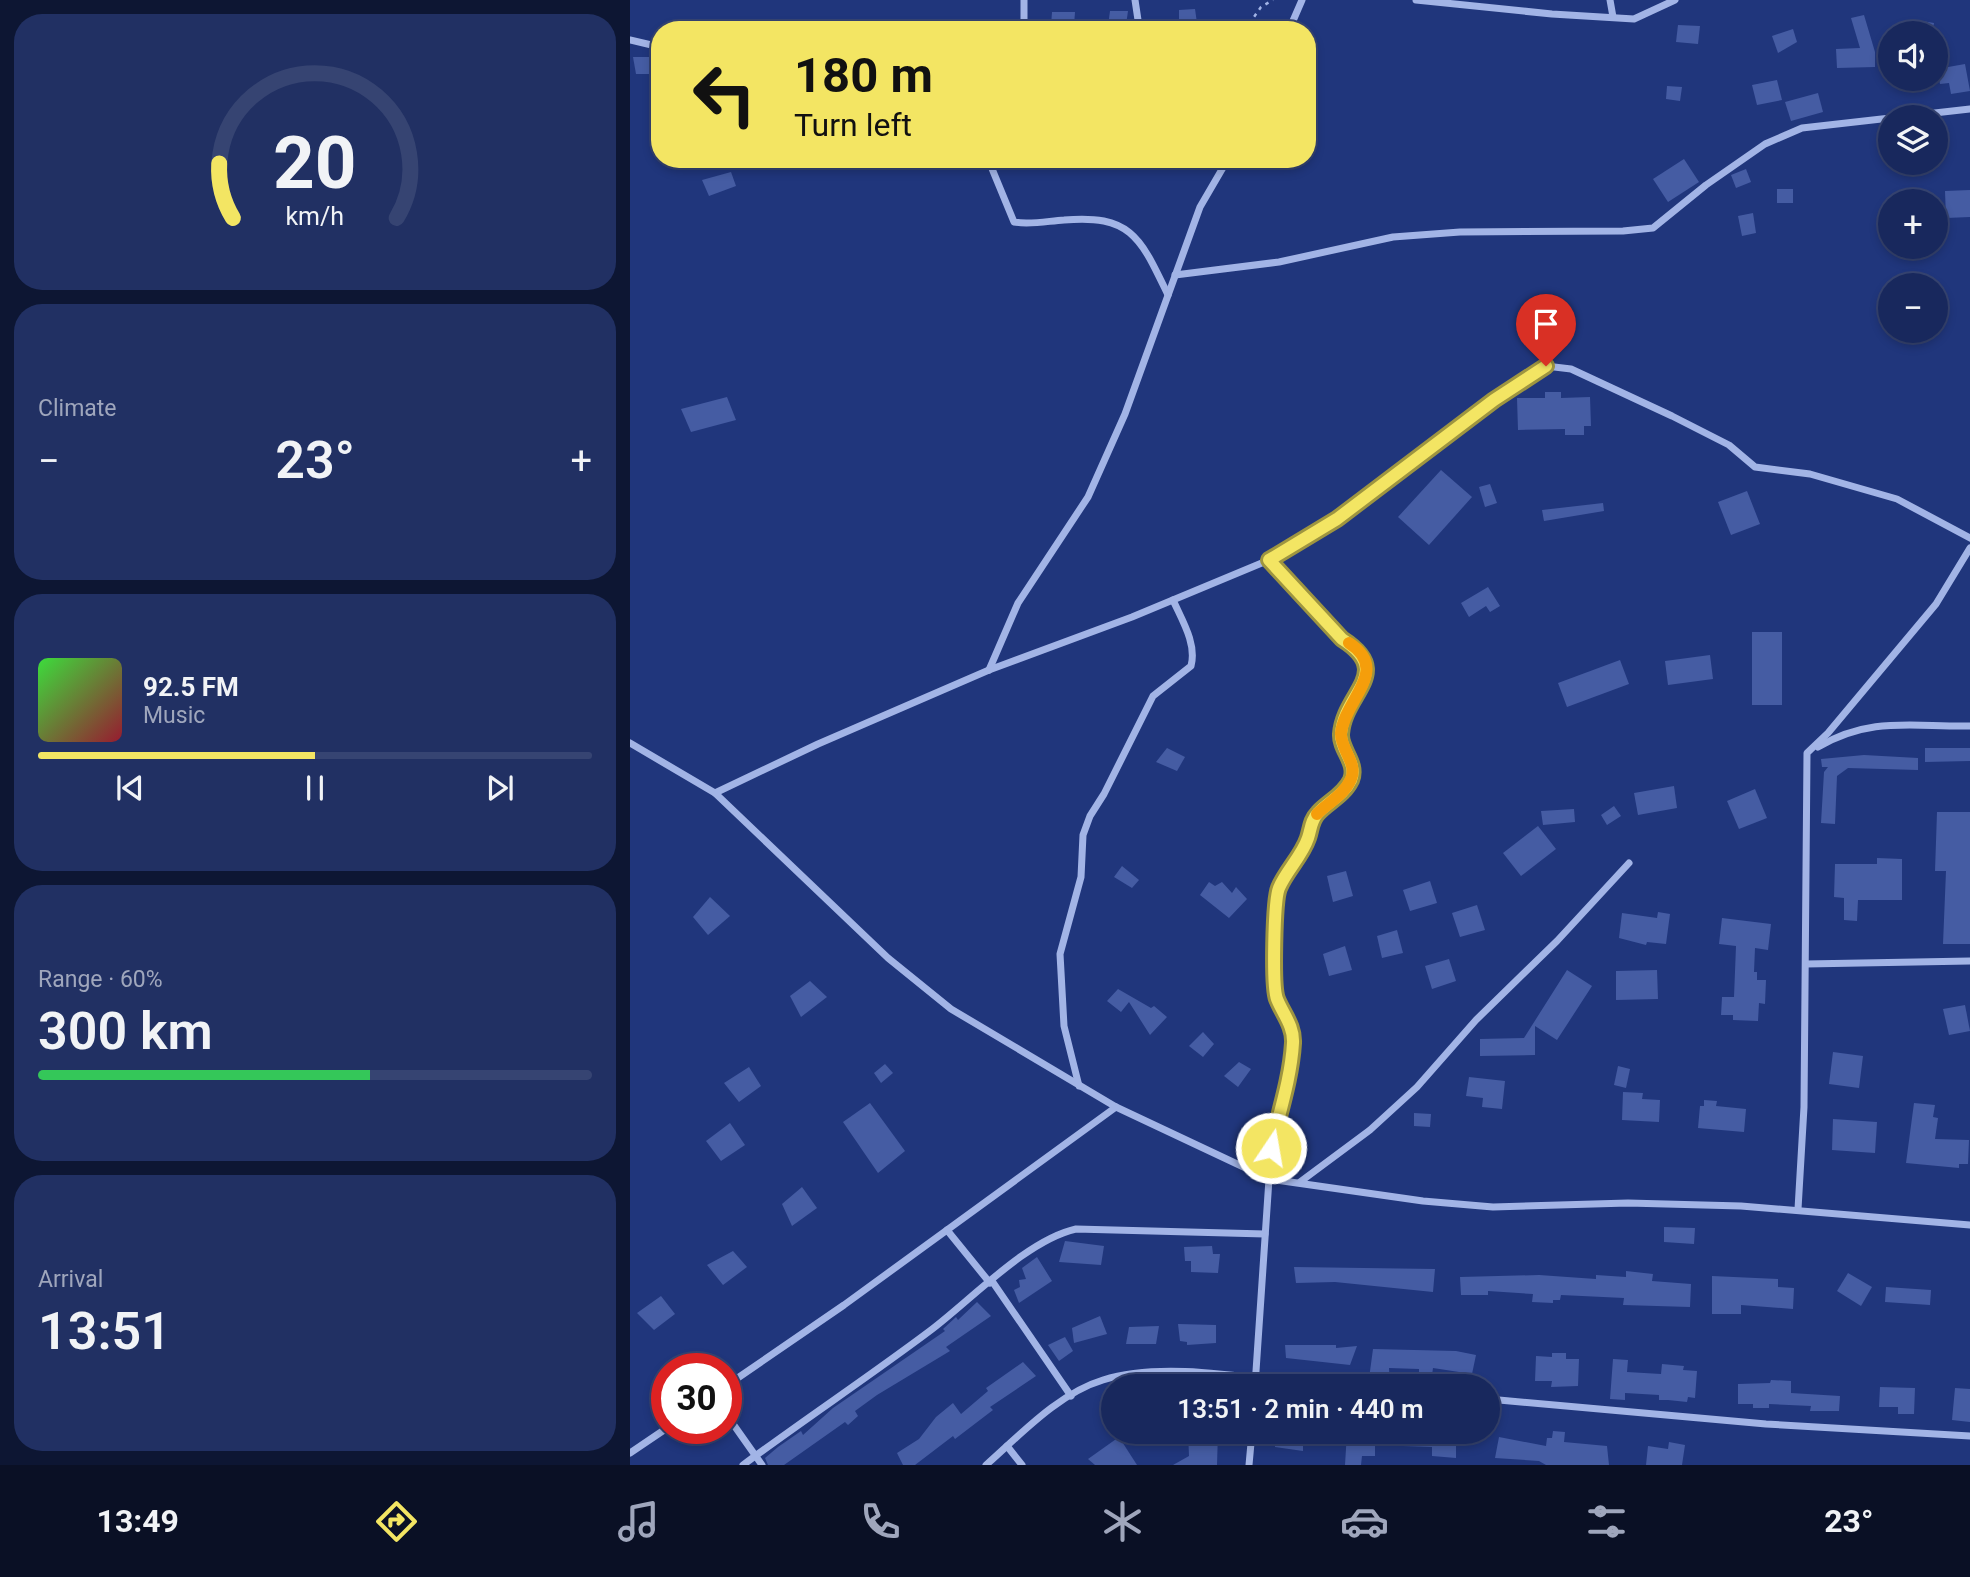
<!DOCTYPE html>
<html lang="en">
<head>
<meta charset="utf-8">
<style>
  :root { --surface:#18285d; --page:#213063; --text:#f1f3f6; --muted:#9fa6bc; --line:#364472; --accent:#f3e563 }
  body { margin:0; font-family:Roboto,sans-serif; background:var(--page); color:var(--text); height:100vh; display:flex; flex-direction:column; font-size:26px; white-space:nowrap }
  * { box-sizing:border-box; margin:0 }
  p { font-size:23px; color:var(--muted) }
  .icon { flex:none; width:38px; height:38px; fill:none; stroke:currentColor; stroke-width:2; stroke-linecap:round; stroke-linejoin:round }
  .map { position:relative; flex:1; overflow:hidden }
  .details { display:flex; flex-direction:column; gap:14px; padding:14px; background:#0d1633; width:630px }
  .details>* { flex:none }
  .guide { position:absolute; left:21px; top:21px; width:665px; height:147px; border-radius:28px; box-shadow:0 4px 10px #0003,0 0 0 2px var(--line); background:#f3e563; color:#111; overflow:hidden }
  .fabs { position:absolute; left:1248px; top:21px; display:grid; gap:14px }
  .fabs a { display:grid; place-items:center; width:70px; height:70px; border-radius:50%; background:var(--surface); box-shadow:0 4px 10px #0003,0 0 0 2px var(--line); font-size:35px }
  .speed { position:absolute; left:21px; top:1353px; display:flex; gap:14px; font-size:35px; font-weight:700; text-align:center }
  .speed>* { display:grid; place-content:center; width:91px; height:91px; border-radius:50%; background:var(--surface); box-shadow:0 4px 10px #0003,0 0 0 2px var(--line); line-height:1 }
  .speed .limit { border:10px solid #d22; background:#fff; color:#111 }
  .pin { position:absolute; display:grid; place-items:center; width:60px; height:60px; color:#fff; margin:-72px -30px; border-radius:50% 50% 50% 0; rotate:-45deg; box-shadow:0 0 7px #0007 }
  .pin .icon { rotate:45deg }
  .me { position:absolute; width:77px; margin:-38px; rotate:12deg; stroke-linejoin:round; filter:drop-shadow(0 0 5px #0008) }
  .turn { display:flex; align-items:center; gap:24px; height:147px; padding:0 28px; font-size:32px }
  .turn .icon { width:91px; height:91px; stroke-width:2.5 }
  .turn b { display:block; font-size:49px; line-height:60px }
  .big { font-size:52px; font-weight:600; line-height:1.1 }
  .details .widget { flex:1; display:flex; flex-direction:column; justify-content:center; gap:10px; min-width:0; padding:0 24px; border-radius:28px; background:var(--page) }
  .details .dial { align-items:center; gap:0 }
  .dial svg { height:182px; overflow:visible; fill:none; stroke:var(--line); stroke-width:7; stroke-linecap:round; text-anchor:middle }
  .dial text { fill:var(--text); stroke:none }
  .song { display:flex; align-items:center; gap:21px }
  .cover { width:84px; height:84px; border-radius:10px; background:linear-gradient(135deg,hsl(120 70% 55%),hsl(350 70% 35%)) }
  .played { height:7px; border-radius:4px; background:linear-gradient(90deg,var(--accent) 50%,var(--line) 50%) }
  .keys { display:flex; justify-content:space-around; direction:ltr }
  .heat { display:flex; justify-content:space-between; align-items:center; font-size:38px; direction:ltr }
  .charge { height:10px; border-radius:5px; background:linear-gradient(90deg,#34c759 60%,var(--line) 0) }
  .trip { position:absolute; left:471px; top:1374px; width:399px; height:70px; border-radius:35px; background:var(--surface); box-shadow:0 4px 10px #0003,0 0 0 2px var(--line); font-weight:600; line-height:70px; text-align:center }
  .tabs { display:flex; height:112px; justify-content:space-around; align-items:center; background:#0a1025; color:var(--muted) }
  .tabs .icon { width:49px; height:49px }
  .tabs .selected { color:var(--accent) }
  .tabs b { font-size:32px; color:var(--text) }
  main { display:flex; flex:1; min-height:0 }
  .map>svg:first-child { display:block }
  .building { fill:#455ca3 }
  .lines { fill:none; stroke-linecap:round; stroke-linejoin:round }
  .path { stroke:#a2b4e6; stroke-width:2.5; stroke-dasharray:3.5 5; stroke-linecap:butt }
  .street { stroke:#a2b4e6; stroke-width:7 }
  .route-casing { stroke:#9e9540; stroke-width:18 }
  .route { stroke:#f3e563; stroke-width:12 }
  .slow { stroke:#f59e0b; stroke-width:12 }
</style>
</head>
<body>
<main>
<section class="details">
<div class="widget dial"><svg viewBox="0 0 100 80">
<path d="M14 69A42 42 0 1 1 86 69"/>
<path d="M14 69A42 42 0 0 1 8 45" stroke="#f3e563"/>
<text x="50" y="56" font-size="32" font-weight="700">20</text>
<text x="50" y="72" font-size="11">km/h</text>
</svg></div>
<div class="widget"><p>Climate</p>
<div class="heat"><a>−</a><b class="big">23°</b><a>+</a></div>
</div>
<div class="widget">
<div class="song"><i class="cover"></i><div><b>92.5 FM</b><p>Music</p></div></div>
<div class="played"></div>
<div class="keys"><svg class="icon" aria-label="previous" viewBox="0 0 24 24"><path d="M18 5L8 12l10 7zM5 5v14"/></svg><svg class="icon" aria-label="pause" viewBox="0 0 24 24"><path d="M8 5v14M16 5v14"/></svg><svg class="icon" aria-label="next" viewBox="0 0 24 24"><path d="M6 5l10 7-10 7zM19 5v14"/></svg></div>
</div>
<div class="widget"><p>Range · 60%</p><b class="big">300 km</b><div class="charge"></div></div>
<div class="widget"><p>Arrival</p><b class="big">13:51</b></div>
</section>
<div class="map">
<svg width="1340" height="1465" viewBox="0 0 1340 1465">
  <rect width="100%" height="100%" fill="#20367c"/>
  <!-- building -->
  <g class="building">
    <path d="M 565,9 L 567,23 L 549,21 L 549,10 Z"/>
    <path d="M 480,11 L 498,11 L 496,25 L 478,26 Z"/>
    <path d="M 422,12 L 445,12 L 444,26 L 421,26 Z"/>
    <path d="M 1234,15 L 1245,52 L 1245,67 L 1207,68 L 1206,49 L 1230,48 L 1221,18 Z"/>
    <path d="M 1286,20 L 1304,23 L 1302,33 L 1283,33 Z"/>
    <path d="M 1048,25 L 1070,26 L 1068,44 L 1046,42 Z"/>
    <path d="M 1163,29 L 1167,42 L 1148,53 L 1142,36 Z"/>
    <path d="M 3,57 L 30,57 L 30,74 L 6,74 Z"/>
    <path d="M 1335,64 L 1340,91 L 1321,94 L 1319,83 L 1310,84 L 1307,69 Z"/>
    <path d="M 1147,80 L 1152,100 L 1127,105 L 1122,85 Z"/>
    <path d="M 1037,86 L 1052,87 L 1050,101 L 1036,99 Z"/>
    <path d="M 1188,93 L 1193,112 L 1161,121 L 1155,102 Z"/>
    <path d="M 1054,159 L 1069,182 L 1038,202 L 1023,179 Z"/>
    <path d="M 1116,169 L 1121,182 L 1106,188 L 1101,175 Z"/>
    <path d="M 101,172 L 106,186 L 79,196 L 72,180 Z"/>
    <rect x="1147" y="189" width="16" height="14"/>
    <path d="M 1340,190 L 1340,217 L 1316,218 L 1315,191 Z"/>
    <path d="M 1123,213 L 1126,233 L 1112,236 L 1108,216 Z"/>
    <path d="M 915,392 L 931,392 L 931,398 L 960,397 L 961,426 L 954,426 L 954,435 L 935,435 L 935,429 L 888,430 L 887,398 L 915,398 Z"/>
    <path d="M 97,397 L 106,420 L 61,432 L 51,409 Z"/>
    <path d="M 811,470 L 842,497 L 799,545 L 768,517 Z"/>
    <path d="M 860,484 L 867,503 L 855,507 L 849,487 Z"/>
    <path d="M 1117,491 L 1130,524 L 1101,535 L 1088,502 Z"/>
    <path d="M 973,503 L 974,511 L 914,521 L 912,510 Z"/>
    <path d="M 858,587 L 870,606 L 860,612 L 856,606 L 839,617 L 831,603 Z"/>
    <rect x="1122" y="632" width="30" height="73"/>
    <path d="M 1080,655 L 1083,679 L 1038,685 L 1035,661 Z"/>
    <path d="M 990,660 L 999,684 L 937,707 L 928,683 Z"/>
    <path d="M 537,748 L 555,757 L 547,771 L 526,762 Z"/>
    <path d="M 1295,748 L 1340,748 L 1340,761 L 1295,762 Z"/>
    <path d="M 1234,755 L 1288,758 L 1288,770 L 1218,768 L 1207,776 L 1205,824 L 1191,823 L 1194,772 L 1198,767 L 1192,767 L 1191,759 Z"/>
    <path d="M 1044,786 L 1047,808 L 1008,815 L 1004,793 Z"/>
    <path d="M 1125,789 L 1137,818 L 1109,829 L 1097,801 Z"/>
    <path d="M 984,806 L 991,816 L 977,825 L 971,815 Z"/>
    <path d="M 944,809 L 945,822 L 913,825 L 911,811 Z"/>
    <path d="M 1307,812 L 1340,812 L 1340,944 L 1313,944 L 1316,871 L 1305,871 Z"/>
    <path d="M 908,826 L 926,849 L 891,876 L 873,853 Z"/>
    <path d="M 1247,858 L 1272,859 L 1272,900 L 1228,900 L 1227,921 L 1214,920 L 1214,898 L 1204,897 L 1205,864 L 1247,864 Z"/>
    <path d="M 492,866 L 509,880 L 502,888 L 484,877 Z"/>
    <path d="M 716,871 L 723,896 L 703,902 L 697,876 Z"/>
    <path d="M 800,881 L 807,903 L 780,911 L 773,890 Z"/>
    <path d="M 579,882 L 585,886 L 592,882 L 602,893 L 606,887 L 617,899 L 599,918 L 570,895 Z"/>
    <path d="M 80,897 L 100,916 L 78,935 L 63,917 Z"/>
    <path d="M 847,905 L 855,930 L 830,937 L 822,913 Z"/>
    <path d="M 1028,912 L 1040,914 L 1036,944 L 1017,942 L 1016,945 L 989,938 L 992,913 L 1027,918 Z"/>
    <path d="M 1092,918 L 1141,924 L 1138,950 L 1125,948 L 1124,972 L 1127,972 L 1127,980 L 1136,980 L 1135,1004 L 1129,1003 L 1128,1021 L 1103,1020 L 1103,1015 L 1091,1015 L 1092,997 L 1104,997 L 1106,946 L 1089,944 Z"/>
    <path d="M 767,930 L 773,953 L 752,958 L 747,936 Z"/>
    <path d="M 715,946 L 722,970 L 699,976 L 693,954 Z"/>
    <path d="M 819,959 L 826,981 L 802,989 L 795,966 Z"/>
    <path d="M 937,970 L 962,986 L 927,1040 L 905,1026 L 905,1055 L 850,1056 L 850,1039 L 894,1038 Z"/>
    <path d="M 1027,970 L 1028,999 L 986,1000 L 986,971 Z"/>
    <path d="M 180,981 L 197,997 L 171,1017 L 160,996 Z"/>
    <path d="M 488,989 L 521,1008 L 524,1006 L 537,1017 L 520,1035 L 499,1002 L 491,1012 L 477,1001 Z"/>
    <path d="M 1335,1005 L 1340,1031 L 1319,1035 L 1313,1009 Z"/>
    <path d="M 573,1032 L 584,1044 L 573,1057 L 559,1046 Z"/>
    <path d="M 1203,1052 L 1233,1056 L 1229,1088 L 1199,1084 Z"/>
    <path d="M 609,1062 L 621,1069 L 608,1087 L 594,1076 Z"/>
    <path d="M 255,1064 L 263,1073 L 251,1083 L 244,1073 Z"/>
    <path d="M 988,1066 L 1000,1069 L 996,1088 L 984,1085 Z"/>
    <path d="M 119,1067 L 131,1086 L 109,1102 L 94,1083 Z"/>
    <path d="M 839,1077 L 875,1081 L 872,1109 L 852,1107 L 853,1098 L 836,1096 Z"/>
    <path d="M 993,1092 L 1013,1093 L 1012,1099 L 1030,1100 L 1029,1122 L 992,1120 Z"/>
    <path d="M 1074,1100 L 1087,1101 L 1086,1106 L 1116,1109 L 1114,1132 L 1068,1128 L 1070,1106 L 1074,1106 Z"/>
    <path d="M 240,1103 L 275,1151 L 248,1173 L 213,1122 Z"/>
    <path d="M 1284,1103 L 1305,1105 L 1303,1117 L 1308,1118 L 1305,1139 L 1339,1140 L 1338,1164 L 1329,1164 L 1329,1168 L 1276,1163 Z"/>
    <path d="M 784,1113 L 801,1114 L 800,1127 L 784,1126 Z"/>
    <path d="M 1203,1119 L 1247,1122 L 1245,1153 L 1202,1150 Z"/>
    <path d="M 100,1123 L 115,1145 L 91,1161 L 76,1141 Z"/>
    <path d="M 172,1187 L 187,1208 L 162,1226 L 152,1204 Z"/>
    <path d="M 1034,1227 L 1065,1228 L 1064,1244 L 1034,1242 Z"/>
    <path d="M 435,1241 L 474,1246 L 471,1265 L 429,1262 Z"/>
    <path d="M 582,1246 L 583,1254 L 590,1254 L 588,1273 L 561,1272 L 561,1261 L 555,1261 L 554,1247 Z"/>
    <path d="M 103,1251 L 117,1267 L 93,1285 L 77,1265 Z"/>
    <path d="M 407,1257 L 422,1281 L 389,1303 L 384,1290 L 390,1287 L 389,1280 L 396,1279 L 392,1268 Z"/>
    <path d="M 664,1267 L 805,1269 L 803,1292 L 705,1282 L 666,1283 Z"/>
    <path d="M 996,1271 L 1023,1274 L 1022,1281 L 1061,1284 L 1060,1307 L 993,1305 L 994,1298 L 931,1295 L 930,1300 L 923,1300 L 923,1303 L 902,1302 L 903,1294 L 858,1291 L 858,1295 L 831,1295 L 830,1277 L 909,1275 L 966,1279 L 966,1275 L 996,1277 Z"/>
    <path d="M 1218,1273 L 1242,1287 L 1231,1306 L 1207,1291 Z"/>
    <path d="M 1082,1276 L 1148,1279 L 1148,1287 L 1164,1288 L 1163,1309 L 1111,1305 L 1111,1314 L 1082,1314 Z"/>
    <path d="M 1256,1287 L 1301,1290 L 1300,1305 L 1255,1302 Z"/>
    <path d="M 31,1296 L 45,1314 L 24,1330 L 7,1313 Z"/>
    <path d="M 347,1302 L 361,1316 L 316,1347 L 320,1351 L 247,1395 L 225,1411 L 228,1416 L 218,1425 L 215,1422 L 154,1465 L 138,1465 L 135,1458 L 148,1447 L 171,1431 L 173,1435 L 203,1408 L 315,1331 L 313,1329 L 326,1317 L 328,1320 Z"/>
    <path d="M 470,1316 L 477,1334 L 444,1343 L 442,1328 Z"/>
    <path d="M 548,1324 L 586,1325 L 586,1343 L 557,1345 L 557,1342 L 550,1341 Z"/>
    <path d="M 529,1326 L 526,1344 L 496,1344 L 499,1327 Z"/>
    <path d="M 435,1337 L 443,1351 L 429,1361 L 418,1345 Z"/>
    <path d="M 655,1345 L 706,1345 L 706,1348 L 727,1346 L 720,1365 L 656,1358 Z"/>
    <path d="M 743,1349 L 826,1351 L 846,1355 L 842,1374 L 803,1368 L 802,1375 L 789,1373 L 789,1369 L 759,1368 L 760,1386 L 738,1386 Z"/>
    <path d="M 922,1353 L 936,1353 L 936,1359 L 949,1359 L 948,1386 L 921,1387 L 922,1381 L 905,1381 L 906,1356 L 922,1357 Z"/>
    <path d="M 983,1359 L 998,1360 L 997,1372 L 1031,1374 L 1032,1364 L 1054,1366 L 1053,1370 L 1067,1371 L 1065,1398 L 1058,1397 L 1057,1402 L 1038,1400 L 1029,1400 L 1029,1395 L 995,1393 L 995,1400 L 980,1399 Z"/>
    <path d="M 393,1362 L 406,1376 L 360,1407 L 363,1410 L 325,1439 L 323,1436 L 285,1465 L 273,1465 L 267,1453 L 289,1439 L 306,1417 L 323,1403 L 331,1414 L 358,1391 L 356,1388 Z"/>
    <path d="M 1141,1380 L 1161,1381 L 1161,1393 L 1210,1396 L 1209,1411 L 1180,1411 L 1181,1406 L 1139,1404 L 1139,1408 L 1123,1408 L 1123,1404 L 1108,1404 L 1108,1384 L 1140,1383 Z"/>
    <path d="M 1250,1387 L 1285,1388 L 1284,1414 L 1268,1414 L 1268,1407 L 1249,1407 Z"/>
    <path d="M 1325,1388 L 1340,1389 L 1340,1422 L 1322,1420 Z"/>
    <path d="M 923,1431 L 935,1432 L 934,1442 L 977,1446 L 979,1465 L 916,1465 L 909,1461 L 865,1458 L 869,1437 L 916,1446 L 917,1438 L 922,1438 Z"/>
    <path d="M 558,1432 L 588,1432 L 587,1465 L 543,1465 L 559,1456 Z"/>
    <path d="M 645,1432 L 673,1432 L 673,1451 L 645,1447 Z"/>
    <path d="M 717,1432 L 745,1432 L 745,1456 L 732,1456 L 731,1465 L 715,1465 Z"/>
    <path d="M 776,1432 L 826,1437 L 826,1458 L 802,1456 L 802,1447 L 773,1446 Z"/>
    <path d="M 489,1437 L 507,1465 L 465,1465 L 458,1459 Z"/>
    <path d="M 1039,1442 L 1055,1445 L 1052,1465 L 1016,1465 L 1018,1446 L 1038,1449 Z"/>
  </g>
  <g class="lines">
    <!-- path -->
    <path class="path" d="M 586,30 L 619,24 L 631,7 L 643,0"/>
    <!-- street -->
    <g class="street">
      <path d="M 786,0 L 922,14 L 1004,19 L 1045,0"/>
      <path d="M 980,0 L 983,17"/>
      <path d="M 394,30 L 394,0"/>
      <path d="M 505,30 L 508,20 L 505,0"/>
      <path d="M 659,30 L 672,0"/>
      <path d="M 0,40 L 30,47"/>
      <path d="M 358,159 L 384,222 C 400,225 418,221 434,220 C 502,214 511,239 538,295"/>
      <path d="M 545,275 L 649,262 L 763,237 L 830,232 L 993,231 L 1023,228 L 1076,185 L 1135,144 L 1172,128 L 1340,109"/>
      <path d="M 359,670 L 388,603 L 458,497 L 495,414 L 570,207 L 598,159"/>
      <path d="M 0,743 L 85,793 L 258,958 L 321,1009 L 486,1107 L 639,1179 L 625,1386"/>
      <path d="M 1188,747 C 1241,716 1282,727 1340,726"/>
      <path d="M 85,793 L 188,744 L 359,670 L 502,617 L 639,560 L 707,518 L 864,400 L 916,366 L 941,369 L 1042,416 L 1099,445 L 1125,467 L 1180,474 L 1267,499 L 1340,538"/>
      <path d="M 1176,964 L 1340,961"/>
      <path d="M 449,1086 L 434,1026 L 430,954 L 451,877 L 453,835 L 460,816 L 474,794 L 523,696 L 561,666 C 567,644 552,620 543,600"/>
      <path d="M 634,1177 L 664,1041 L 658,1018 L 647,999 L 643,980 L 645,898 L 678,840 L 682,820 L 704,801 L 721,779 L 723,768 L 711,734 L 715,718 L 735,681 L 737,665 L 727,648 L 712,639 L 639,560"/>
      <path d="M 639,1179 L 793,1201 L 863,1207 L 998,1203 L 1111,1206 L 1340,1225"/>
      <path d="M 670,1182 L 740,1130 L 787,1087 L 846,1020 L 927,941 L 999,863"/>
      <path d="M 1168,1209 L 1174,1107 L 1177,753 L 1198,733 L 1306,604 L 1340,548"/>
      <path d="M 317,1230 L 360,1283"/>
      <path d="M 362,1281 L 441,1396"/>
      <path d="M 96,1386 L 214,1305 L 486,1107"/>
      <path d="M 858,1399 L 1136,1424 L 1340,1436"/>
      <path d="M 96,1414 L 132,1465"/>
      <path d="M 377,1446 L 392,1465"/>
      <path d="M 0,1453 L 37,1428"/>
      <path d="M 113,1465 C 175,1419 240,1376 301,1330 C 342,1299 397,1240 446,1229 L 635,1234"/>
      <path d="M 356,1465 C 390,1435 429,1393 473,1380 C 537,1360 626,1380 692,1386"/>
      <path d="M 619,1465 L 622,1432"/>
    </g>
  </g>
  <g class="lines">
    <!-- route casing -->
    <g class="route-casing">
      <path id="route" d="M 641,1148 C 649,1114 661,1078 663,1043 C 664,1026 653,1014 647,999 C 642,986 644,900 649,888 C 656,871 672,856 678,838 C 681,829 681,820 688,813 C 698,802 714,795 721,780 C 728,763 710,750 711,734 C 714,692 765,673 712,639 L 639,560 L 707,519 L 864,400 L 916,366"/>
    </g>
    <!-- route -->
    <use href="#route" class="route"/>
    <!-- slow -->
    <path class="slow" d="M 687,814 C 698,803 714,795 721,779 C 728,763 710,749 711,733 C 715,699 761,670 719,643"/>
  </g>
</svg>
<div class="fabs">
<a><svg class="icon" aria-label="sound" viewBox="0 0 24 24"><path d="M4 9h4l5-4v14l-5-4H4zM17 9q2 3 0 6"/></svg></a>
<a><svg class="icon" aria-label="layers" viewBox="0 0 24 24"><path d="M12 4l9 5-9 5-9-5zM3 14l9 5 9-5"/></svg></a>
<a>+</a>
<a>−</a>
</div>
<div class="speed"><div class="limit">30</div></div>
<div class="pin" style="left:916px;top:366px;background:#d93025"><svg class="icon" aria-label="arrive" viewBox="0 0 24 24"><path d="M6 21V4h12l-3 4 3 4H6"/></svg></div>
<svg class="me" style="left:641px;top:1148px" viewBox="-20 -20 40 40"><circle r="17" fill="#f3e563" stroke="#fff" stroke-width="3"/><path d="M0-11L8 9 0 5-8 9z" fill="#fff"/></svg>
<div class="trip">13:51 · 2 min · 440 m</div>
<div class="guide">
<div class="turn"><svg class="icon" aria-label="left" viewBox="0 0 24 24"><path d="M17 20v-9H6M10 6l-5 5 5 5"/></svg><div><b>180 m</b>Turn left</div></div>
</div>
</div>
</main>
<nav class="tabs">
<b>13:49</b>
<svg class="icon selected" aria-label="directions" viewBox="0 0 24 24"><path d="M12 3l9 9-9 9-9-9zM9 14v-3h6M13 9l2 2-2 2"/></svg>
<svg class="icon" aria-label="music" viewBox="0 0 24 24"><path d="M9 18V5l10-2v13"/><circle cx="6" cy="18" r="3"/><circle cx="16" cy="16" r="3"/></svg>
<svg class="icon" aria-label="phone" viewBox="0 0 24 24"><path d="M5 4h4l2 5-3 2q2 4 5 5l2-3 5 2v4C11 20 4 13 5 4z"/></svg>
<svg class="icon" aria-label="climate" viewBox="0 0 24 24"><path d="M12 3v18M4 7l16 10M4 17L20 7"/></svg>
<svg class="icon" aria-label="car" viewBox="0 0 24 24"><path d="M5 17H2v-5l4-1 3-4h7l3 4 3 1v5h-3M9 17h6M6 11h13"/><circle cx="7" cy="17" r="2"/><circle cx="17" cy="17" r="2"/></svg>
<svg class="icon" aria-label="filters" viewBox="0 0 24 24"><path d="M4 7h16M4 17h16"/><circle cx="9" cy="7" r="2"/><circle cx="15" cy="17" r="2"/></svg>
<b>23°</b>
</nav>
</body>
</html>
